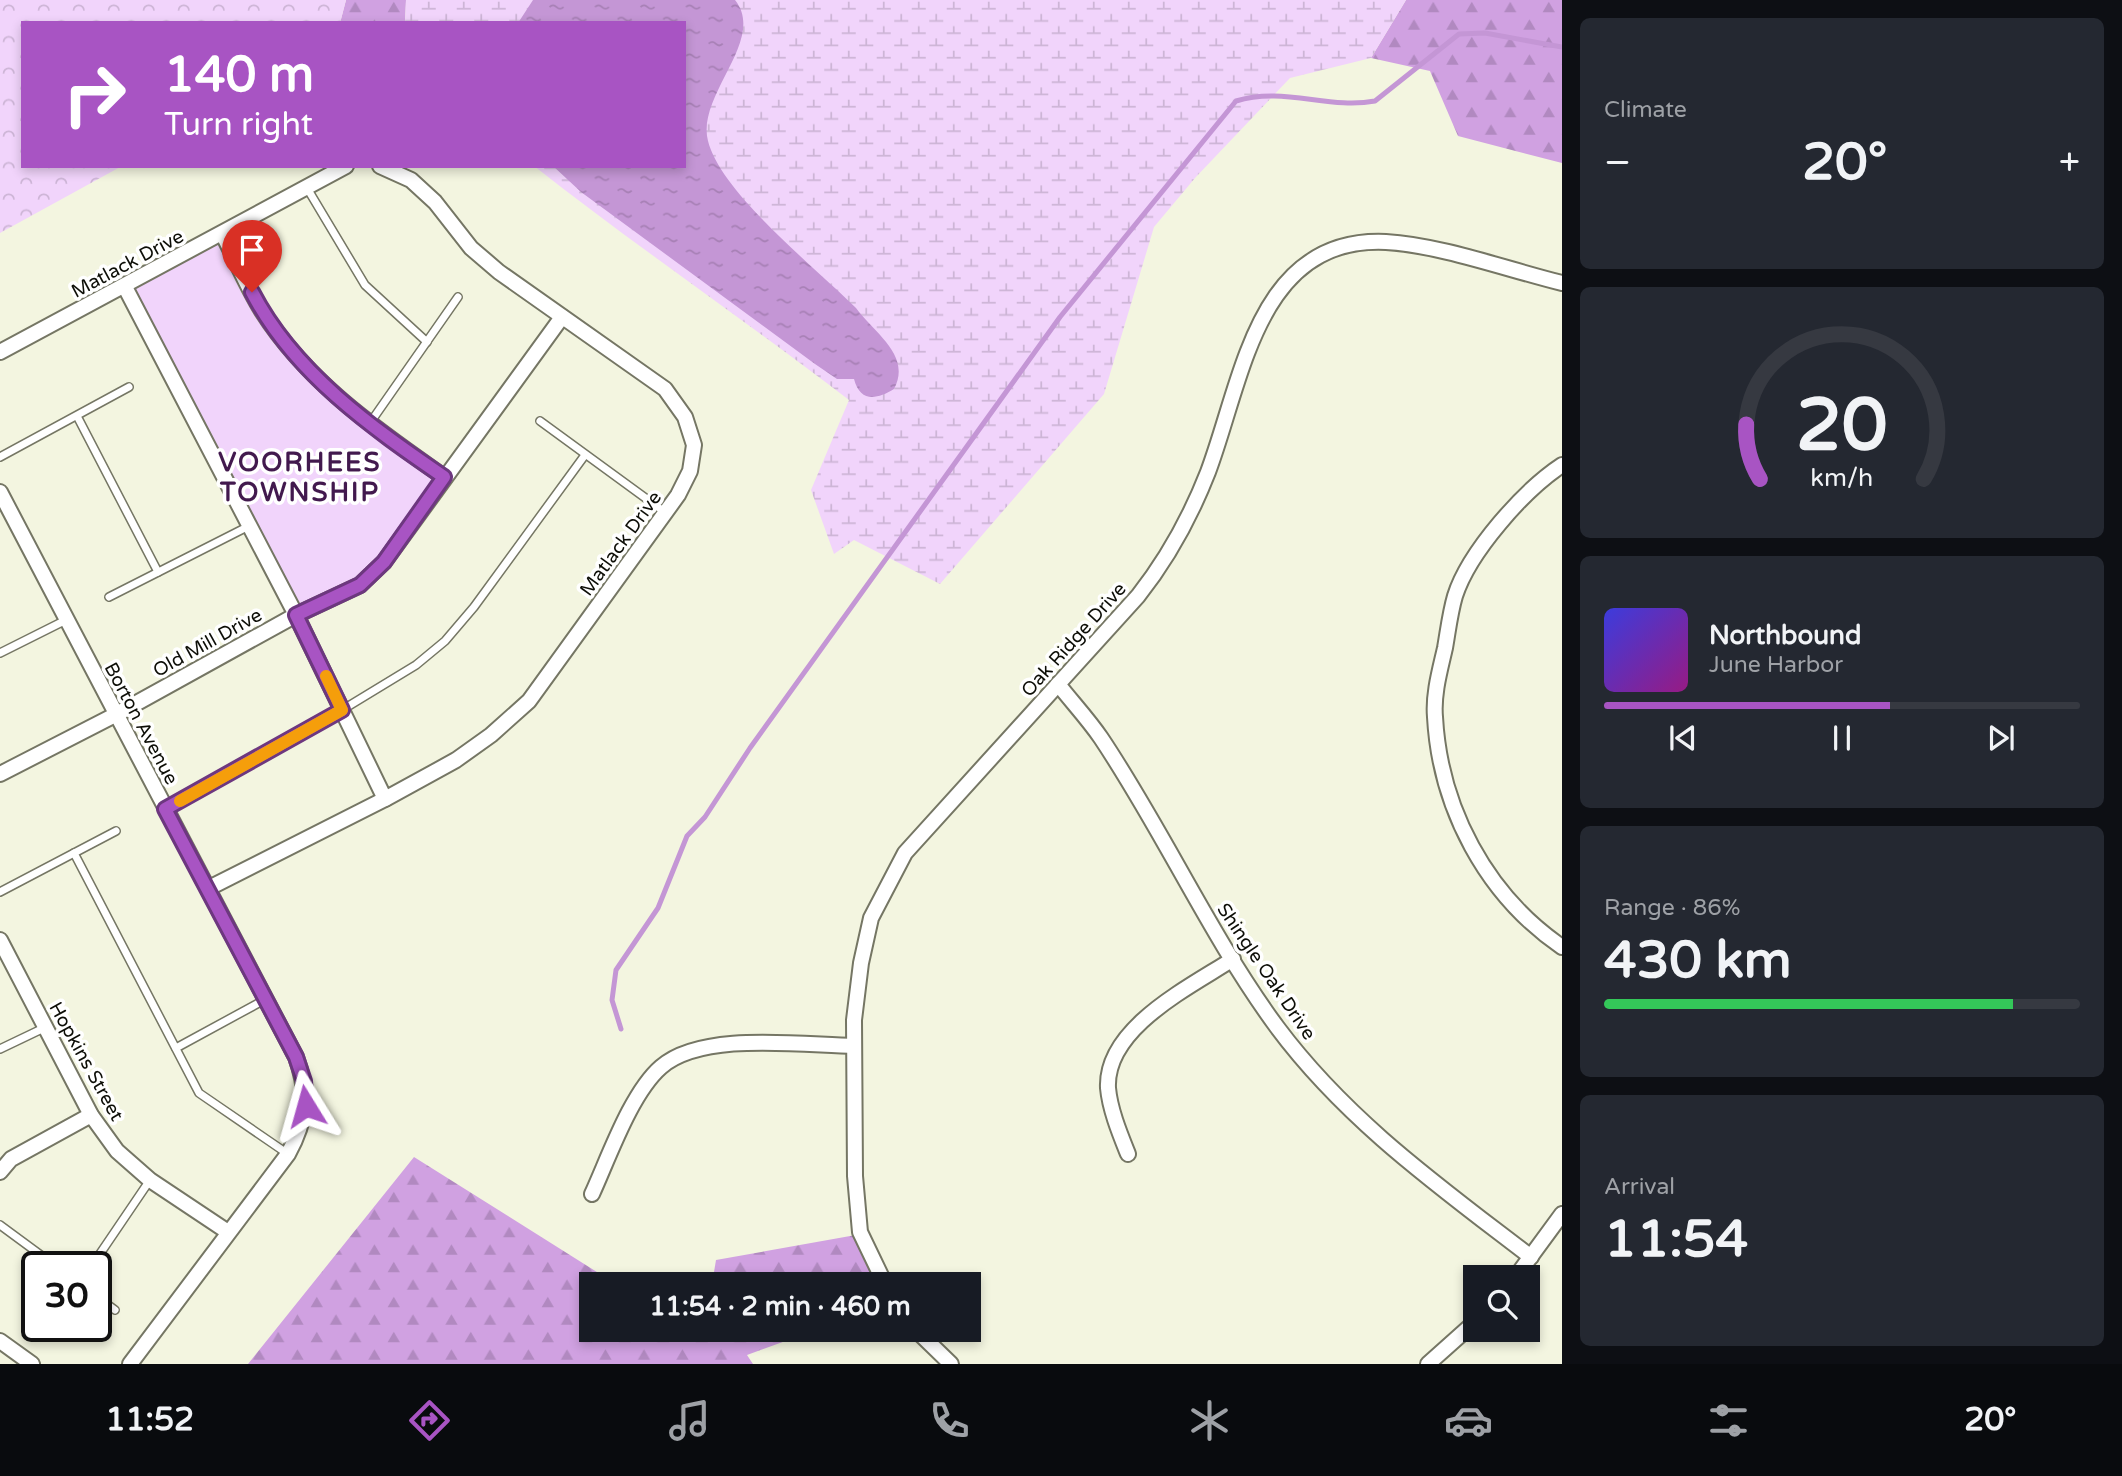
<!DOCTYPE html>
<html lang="en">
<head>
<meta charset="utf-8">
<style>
  :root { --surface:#171b24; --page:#242831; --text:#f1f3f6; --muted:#9ea1a6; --line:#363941; --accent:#a854c3 }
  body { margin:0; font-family:"Varela Round",sans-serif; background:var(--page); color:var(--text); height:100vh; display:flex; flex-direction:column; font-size:26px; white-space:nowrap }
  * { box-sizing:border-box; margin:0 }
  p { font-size:23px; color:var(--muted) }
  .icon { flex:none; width:38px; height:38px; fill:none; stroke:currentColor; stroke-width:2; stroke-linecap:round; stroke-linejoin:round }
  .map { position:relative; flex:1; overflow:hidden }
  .side { display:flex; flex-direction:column; gap:18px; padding:18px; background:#0d0f14; width:560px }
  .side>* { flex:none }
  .guide { position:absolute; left:21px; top:21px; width:665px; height:147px; border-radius:0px; box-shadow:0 4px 10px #0003; background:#a854c3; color:#fff; overflow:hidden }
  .buttons { position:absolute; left:1463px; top:1265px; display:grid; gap:14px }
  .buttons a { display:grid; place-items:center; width:77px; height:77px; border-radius:0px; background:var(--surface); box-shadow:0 4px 10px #0003; font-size:35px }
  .speed { position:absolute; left:21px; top:1251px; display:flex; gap:14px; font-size:35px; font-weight:700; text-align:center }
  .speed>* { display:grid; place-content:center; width:91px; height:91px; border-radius:50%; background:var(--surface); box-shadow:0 4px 10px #0003; line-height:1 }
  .speed .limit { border:4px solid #111; border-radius:10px; background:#fff; color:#111 }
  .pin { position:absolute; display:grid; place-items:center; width:60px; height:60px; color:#fff; margin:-72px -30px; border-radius:50% 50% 50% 0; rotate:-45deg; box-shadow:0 0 7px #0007 }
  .pin .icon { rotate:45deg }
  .me { position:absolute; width:77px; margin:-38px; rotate:352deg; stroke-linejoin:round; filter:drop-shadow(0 0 5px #0008) }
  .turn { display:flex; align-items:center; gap:24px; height:147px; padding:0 28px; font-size:32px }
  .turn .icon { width:91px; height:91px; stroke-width:2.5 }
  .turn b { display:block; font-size:49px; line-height:60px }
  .big { font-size:52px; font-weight:800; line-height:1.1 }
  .side .tile { flex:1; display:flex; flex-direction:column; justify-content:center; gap:10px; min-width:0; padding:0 24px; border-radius:10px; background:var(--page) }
  .side .dial { align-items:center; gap:0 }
  .dial svg { height:182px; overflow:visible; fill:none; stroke:var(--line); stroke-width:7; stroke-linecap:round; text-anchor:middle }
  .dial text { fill:var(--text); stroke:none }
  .song { display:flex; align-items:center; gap:21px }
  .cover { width:84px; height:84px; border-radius:10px; background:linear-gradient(135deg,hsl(240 70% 55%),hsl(310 70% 35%)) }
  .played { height:7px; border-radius:4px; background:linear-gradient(90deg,var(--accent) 60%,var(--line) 60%) }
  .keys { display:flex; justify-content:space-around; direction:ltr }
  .heat { display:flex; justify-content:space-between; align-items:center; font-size:38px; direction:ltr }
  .charge { height:10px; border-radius:5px; background:linear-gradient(90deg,#34c759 86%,var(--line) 0) }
  .trip { position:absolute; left:579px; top:1272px; width:402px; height:70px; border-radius:0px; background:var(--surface); box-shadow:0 4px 10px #0003; font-weight:800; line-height:70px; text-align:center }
  .menu { display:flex; height:112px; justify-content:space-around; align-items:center; background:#090b0e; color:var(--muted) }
  .menu .icon { width:49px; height:49px }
  .menu .active { color:var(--accent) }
  .menu b { font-size:32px; color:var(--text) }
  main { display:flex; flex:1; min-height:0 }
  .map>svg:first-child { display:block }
  .grass { fill:#f1d4fb }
  .forest { fill:url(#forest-firs) }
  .wetland { fill:url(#wetland-marsh) }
  .park { fill:url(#park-crowns) }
  .water { fill:url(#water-ripples) }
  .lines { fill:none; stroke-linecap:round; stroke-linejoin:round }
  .stream { stroke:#c496d5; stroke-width:5 }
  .service-casing { stroke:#757664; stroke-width:10 }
  .minor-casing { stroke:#757664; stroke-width:18 }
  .service { stroke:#fff; stroke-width:7 }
  .minor { stroke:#fff; stroke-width:14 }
  .route-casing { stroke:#6d377f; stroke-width:18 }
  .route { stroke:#a854c3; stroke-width:12 }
  .slow { stroke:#f59e0b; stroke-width:12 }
  .labels { text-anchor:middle; stroke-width:7; stroke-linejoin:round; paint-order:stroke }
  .street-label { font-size:19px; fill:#0d0e07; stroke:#fff }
  .district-label { font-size:26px; font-weight:bold; letter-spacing:2px; fill:#42194e; stroke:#fff }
</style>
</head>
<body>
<main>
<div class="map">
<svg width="1562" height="1364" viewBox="0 0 1562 1364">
  <defs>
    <pattern id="forest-firs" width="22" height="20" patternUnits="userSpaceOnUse" patternTransform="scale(1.75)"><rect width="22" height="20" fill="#d0a1e1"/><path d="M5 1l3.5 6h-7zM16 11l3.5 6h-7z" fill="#b189c0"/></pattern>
    <pattern id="wetland-marsh" width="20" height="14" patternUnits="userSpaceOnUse" patternTransform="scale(1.75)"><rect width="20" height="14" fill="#f1d4fb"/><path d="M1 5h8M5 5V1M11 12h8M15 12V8" fill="none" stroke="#cdb5d6"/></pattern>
    <pattern id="park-crowns" width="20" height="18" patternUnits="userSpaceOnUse" patternTransform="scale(1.75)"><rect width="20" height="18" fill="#f1d4fb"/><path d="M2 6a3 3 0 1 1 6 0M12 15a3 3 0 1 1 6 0" fill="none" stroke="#cdb5d6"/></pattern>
    <pattern id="water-ripples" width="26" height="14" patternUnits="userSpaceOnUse" patternTransform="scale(1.75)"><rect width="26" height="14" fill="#c496d5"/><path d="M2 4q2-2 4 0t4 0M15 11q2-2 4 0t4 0" fill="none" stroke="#a780b5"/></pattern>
  </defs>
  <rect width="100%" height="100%" fill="#f3f5e0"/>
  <!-- grass -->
  <path class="grass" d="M 223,235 L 262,312 L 311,373 L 444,477 L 360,585 L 296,615 L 125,287 Z"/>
  <!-- forest -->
  <g class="forest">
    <path d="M 346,0 L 406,0 L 405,23 L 340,23 Z"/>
    <path d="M 1406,0 L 1562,0 L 1562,163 L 1458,136 L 1430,71 L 1371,58 Z"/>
    <path d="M 414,1157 L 616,1284 L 592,1284 L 592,1330 L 816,1330 L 747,1355 L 753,1364 L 248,1364 Z"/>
    <path d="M 867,1233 L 889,1284 L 712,1284 L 716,1260 Z"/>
  </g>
  <!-- wetland -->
  <path class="wetland" d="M 406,0 L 1406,0 L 1371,58 L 1290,78 L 1195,178 L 1154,227 L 1104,394 L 940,584 L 854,540 L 834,554 L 811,490 L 849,400 C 745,320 637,247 534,166 L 684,166 L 684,23 L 405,23 Z"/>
  <!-- park -->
  <path class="park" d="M 0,0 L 346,0 L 340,23 L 23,23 L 23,166 L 122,166 L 0,233 Z"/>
  <!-- water -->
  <path class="water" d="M 533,0 L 735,0 C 767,40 696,95 708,141 C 721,193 816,268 856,308 C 874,333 912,355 894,389 C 876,400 860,402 854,379 L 837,379 L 815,364 L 581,192 L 553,166 L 684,166 L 684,23 L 518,23 Z"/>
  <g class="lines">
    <!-- stream -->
    <path class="stream" d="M 621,1029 L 612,1000 L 616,970 L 658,908 L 687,836 L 705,817 L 750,748 L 1060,317 L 1236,101 C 1283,86 1329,110 1375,101 L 1459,34 L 1485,33 L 1562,47"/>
    <!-- service casing -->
    <g class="service-casing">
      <g id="service">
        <path d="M 307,188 L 365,285 L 427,342"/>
        <path d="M 77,416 L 158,572"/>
        <path d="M 540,421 L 666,513"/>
        <path d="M 370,423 L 458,297"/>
        <path d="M 0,457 L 129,387"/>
        <path d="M 109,597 L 249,526"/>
        <path d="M 0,653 L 66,620"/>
        <path d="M 166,808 L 342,710 L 416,665 L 445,641 L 474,607 L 585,455"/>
        <path d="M 74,853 L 199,1093 L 288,1154"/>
        <path d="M 0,892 L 116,831"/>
        <path d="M 176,1048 L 266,999"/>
        <path d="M 0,1049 L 46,1027"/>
        <path d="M 0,1225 L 57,1267"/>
        <path d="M 91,1267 L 150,1180"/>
        <path d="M 96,1296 L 115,1310"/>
      </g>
    </g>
    <!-- minor casing -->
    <g class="minor-casing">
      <g id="minor">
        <path d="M 223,235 C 236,260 247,287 262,311 C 307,382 377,430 444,477"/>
        <path d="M 125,287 L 296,615 L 385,799"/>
        <path d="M 0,352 L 346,166"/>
        <path d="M 1562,465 C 1524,490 1469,552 1455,596 C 1450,613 1448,631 1445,648 C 1440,670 1433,694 1435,717 C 1440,808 1486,895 1562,947"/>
        <path d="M 0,492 L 296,1057 C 309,1093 307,1120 288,1154 L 130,1364"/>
        <path d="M 1058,684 C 1072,702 1088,719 1101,738 C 1164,832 1210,936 1277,1027 C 1347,1121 1440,1187 1531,1257"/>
        <path d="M 0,774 L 115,715 L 296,615 L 360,585 L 384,562 L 562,317"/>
        <path d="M 209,888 L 385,799 L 456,760 L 491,735 L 529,701 L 678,495 L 690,471 L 694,445 L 685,417 L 665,389 L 499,272 L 471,248 L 435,202 L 411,180 L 380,166"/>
        <path d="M 0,940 L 91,1115 L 117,1151 L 150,1180 L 228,1232"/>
        <path d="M 1128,1154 C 1120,1134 1110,1110 1108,1088 C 1105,1028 1190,987 1233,959"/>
        <path d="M 0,1172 L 11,1159 L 91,1115"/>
        <path d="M 592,1194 C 609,1157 631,1093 661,1067 C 702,1031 801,1045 854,1046"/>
        <path d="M 1515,1278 L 1562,1214"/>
        <path d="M 885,1284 L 860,1232 L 855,1176 L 854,1020 L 861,963 L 871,918 L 905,853 L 1138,596 C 1168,558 1190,518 1208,472 C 1243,379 1257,236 1386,242 C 1440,245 1509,270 1562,283"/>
        <path d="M 916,1330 L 951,1364"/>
        <path d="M 0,1341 L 32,1364"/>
        <path d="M 1428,1364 L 1475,1322"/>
      </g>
    </g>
    <!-- service -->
    <use href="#service" class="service"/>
    <!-- minor -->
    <use href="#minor" class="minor"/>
  </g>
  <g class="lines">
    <!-- route casing -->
    <g class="route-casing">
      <path id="route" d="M 252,292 C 294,373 371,427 444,477 L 384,562 L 360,585 L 296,615 L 342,710 L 165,809 L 296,1057 L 304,1081 L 306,1106"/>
    </g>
    <!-- route -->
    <use href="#route" class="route"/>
    <!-- slow -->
    <path class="slow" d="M 180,801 L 342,710 L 326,676"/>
  </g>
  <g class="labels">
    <!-- street labels -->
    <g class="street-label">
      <text transform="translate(127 263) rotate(-28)" y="7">Matlack Drive</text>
      <text transform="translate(620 543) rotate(-54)" y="7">Matlack Drive</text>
      <text transform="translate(1073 639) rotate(-48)" y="7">Oak Ridge Drive</text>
      <text transform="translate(207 642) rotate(-29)" y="7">Old Mill Drive</text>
      <text transform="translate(142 723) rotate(62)" y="7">Borton Avenue</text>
      <text transform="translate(1267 971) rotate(56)" y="7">Shingle Oak Drive</text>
      <text transform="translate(87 1061) rotate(61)" y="7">Hopkins Street</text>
    </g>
    <!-- district labels -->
    <g class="district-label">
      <text x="300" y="471">VOORHEES<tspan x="300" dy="30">TOWNSHIP</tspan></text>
    </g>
  </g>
</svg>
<div class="buttons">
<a><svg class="icon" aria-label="search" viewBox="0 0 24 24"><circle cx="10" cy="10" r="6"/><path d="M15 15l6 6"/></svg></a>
</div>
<div class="speed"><div class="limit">30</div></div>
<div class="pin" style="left:252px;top:292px;background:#d93025"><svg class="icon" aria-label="arrive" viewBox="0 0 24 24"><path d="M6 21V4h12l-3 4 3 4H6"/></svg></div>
<svg class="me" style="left:306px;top:1106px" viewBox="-20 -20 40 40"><path d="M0-17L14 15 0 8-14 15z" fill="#a854c3" stroke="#fff" stroke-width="4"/></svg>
<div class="trip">11:54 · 2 min · 460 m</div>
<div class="guide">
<div class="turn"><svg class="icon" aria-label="right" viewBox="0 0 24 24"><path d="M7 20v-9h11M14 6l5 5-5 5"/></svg><div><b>140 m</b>Turn right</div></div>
</div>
</div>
<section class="side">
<div class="tile"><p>Climate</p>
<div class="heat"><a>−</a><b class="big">20°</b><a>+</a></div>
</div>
<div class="tile dial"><svg viewBox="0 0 100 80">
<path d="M14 69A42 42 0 1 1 86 69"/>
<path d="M14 69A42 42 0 0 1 8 45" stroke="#a854c3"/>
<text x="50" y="56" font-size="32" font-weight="700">20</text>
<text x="50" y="72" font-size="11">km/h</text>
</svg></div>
<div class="tile">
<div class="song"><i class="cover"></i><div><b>Northbound</b><p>June Harbor</p></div></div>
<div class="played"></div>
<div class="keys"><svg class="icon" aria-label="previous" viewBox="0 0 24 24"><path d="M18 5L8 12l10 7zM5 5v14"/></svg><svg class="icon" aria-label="pause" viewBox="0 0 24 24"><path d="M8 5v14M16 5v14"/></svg><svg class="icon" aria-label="next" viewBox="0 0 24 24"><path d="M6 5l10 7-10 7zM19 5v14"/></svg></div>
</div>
<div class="tile"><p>Range · 86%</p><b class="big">430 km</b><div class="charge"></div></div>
<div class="tile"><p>Arrival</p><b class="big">11:54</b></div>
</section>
</main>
<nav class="menu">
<b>11:52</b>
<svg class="icon active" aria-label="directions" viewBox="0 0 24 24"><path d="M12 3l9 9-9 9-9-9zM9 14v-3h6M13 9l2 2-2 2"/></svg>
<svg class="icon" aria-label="music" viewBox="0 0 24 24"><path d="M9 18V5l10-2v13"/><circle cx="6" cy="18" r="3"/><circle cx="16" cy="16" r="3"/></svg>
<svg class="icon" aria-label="phone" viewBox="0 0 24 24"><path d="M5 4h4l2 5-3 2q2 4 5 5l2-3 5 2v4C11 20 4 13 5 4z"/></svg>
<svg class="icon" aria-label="climate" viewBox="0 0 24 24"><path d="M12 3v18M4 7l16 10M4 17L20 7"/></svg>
<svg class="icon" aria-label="car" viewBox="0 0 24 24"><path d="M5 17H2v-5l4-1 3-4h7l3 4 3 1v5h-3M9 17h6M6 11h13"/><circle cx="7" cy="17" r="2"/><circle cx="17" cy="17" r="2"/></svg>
<svg class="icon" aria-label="filters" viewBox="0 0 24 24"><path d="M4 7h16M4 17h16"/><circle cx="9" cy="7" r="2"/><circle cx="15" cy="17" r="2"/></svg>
<b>20°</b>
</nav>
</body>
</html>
